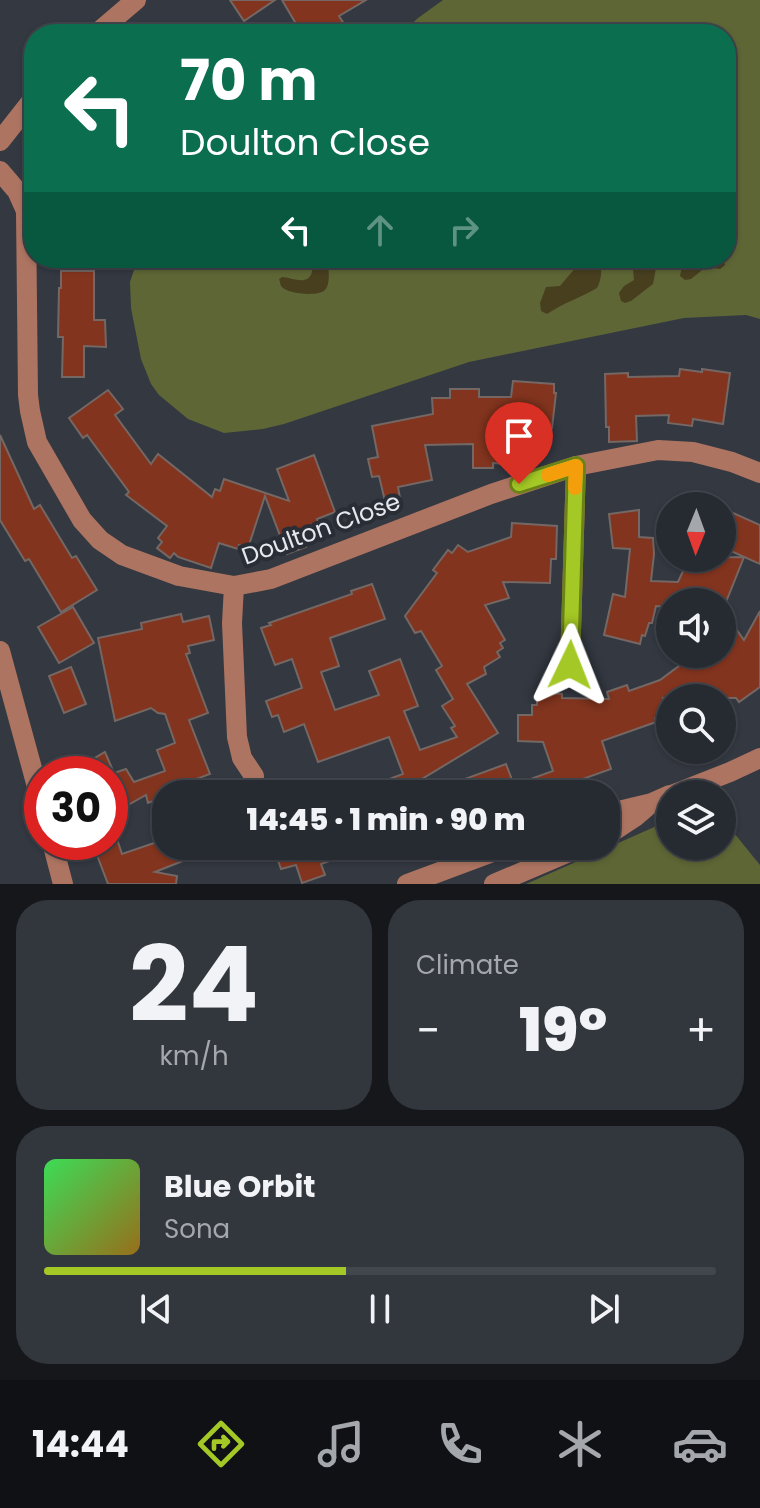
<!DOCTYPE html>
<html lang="en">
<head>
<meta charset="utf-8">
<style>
  :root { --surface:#262a31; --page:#32363d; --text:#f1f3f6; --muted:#a4a7ab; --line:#42464d; --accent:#a4c825 }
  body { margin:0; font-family:Poppins,sans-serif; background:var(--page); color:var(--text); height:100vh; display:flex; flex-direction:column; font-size:30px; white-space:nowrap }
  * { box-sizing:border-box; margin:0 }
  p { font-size:26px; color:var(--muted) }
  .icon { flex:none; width:44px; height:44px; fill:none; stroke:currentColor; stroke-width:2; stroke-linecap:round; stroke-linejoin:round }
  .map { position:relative; height:884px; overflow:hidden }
  .details { display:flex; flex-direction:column; gap:16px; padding:16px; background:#15171b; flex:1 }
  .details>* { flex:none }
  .top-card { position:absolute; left:24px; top:24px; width:712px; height:244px; border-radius:32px; box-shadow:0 2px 6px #0004,0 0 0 2px var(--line); background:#0b6e4f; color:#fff; overflow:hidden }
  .needle { width:52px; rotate:181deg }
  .fabs { position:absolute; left:656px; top:492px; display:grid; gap:16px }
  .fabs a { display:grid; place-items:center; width:80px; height:80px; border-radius:50%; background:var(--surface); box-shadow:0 2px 6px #0004,0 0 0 2px var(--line); font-size:40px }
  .speed { position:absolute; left:24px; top:756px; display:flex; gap:16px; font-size:40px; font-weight:700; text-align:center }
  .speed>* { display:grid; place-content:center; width:104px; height:104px; border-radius:50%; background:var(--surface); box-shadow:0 2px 6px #0004,0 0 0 2px var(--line); line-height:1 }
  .speed .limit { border:12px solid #d22; background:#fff; color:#111 }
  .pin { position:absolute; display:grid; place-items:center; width:68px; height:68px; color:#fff; margin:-82px -34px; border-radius:50% 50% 50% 0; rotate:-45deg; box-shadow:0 0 8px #0007 }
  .pin .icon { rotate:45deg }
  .me { position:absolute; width:88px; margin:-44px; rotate:2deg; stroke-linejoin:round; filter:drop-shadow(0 0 6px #0008) }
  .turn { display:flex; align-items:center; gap:28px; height:168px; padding:0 24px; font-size:36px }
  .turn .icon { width:104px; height:104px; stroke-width:2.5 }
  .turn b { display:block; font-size:56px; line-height:68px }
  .lanes { display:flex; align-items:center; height:76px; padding:0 24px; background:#0003; justify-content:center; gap:40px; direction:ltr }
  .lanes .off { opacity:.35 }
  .big { font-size:60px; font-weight:800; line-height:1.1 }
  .details .card { flex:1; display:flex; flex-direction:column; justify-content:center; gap:12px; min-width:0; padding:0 28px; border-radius:32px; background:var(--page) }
  .details .dial { align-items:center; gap:0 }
  .dial b { font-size:104px; line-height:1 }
  .song { display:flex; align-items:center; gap:24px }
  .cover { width:96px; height:96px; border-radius:12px; background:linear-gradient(135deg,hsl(130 70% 55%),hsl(40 70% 35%)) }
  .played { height:8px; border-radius:4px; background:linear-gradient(90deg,var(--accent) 45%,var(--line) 45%) }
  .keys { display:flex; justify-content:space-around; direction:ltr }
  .heat { display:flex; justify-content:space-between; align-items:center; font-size:44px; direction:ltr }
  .details .tiles { flex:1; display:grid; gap:16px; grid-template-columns:1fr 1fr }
  .card:last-child { grid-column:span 2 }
  .trip { position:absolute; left:152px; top:780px; width:468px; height:80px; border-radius:32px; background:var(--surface); box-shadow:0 2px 6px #0004,0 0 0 2px var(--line); font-weight:800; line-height:80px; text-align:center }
  .tab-bar { display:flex; height:128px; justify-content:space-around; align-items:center; background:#0f1114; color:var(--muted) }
  .tab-bar .icon { width:56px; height:56px }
  .tab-bar .current { color:var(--accent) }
  .tab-bar b { font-size:36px; color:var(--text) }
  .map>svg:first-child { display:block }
  .green { fill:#5e6636 }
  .sand { fill:#483f1f }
  .building { fill:#82341e; stroke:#746764; stroke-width:2 }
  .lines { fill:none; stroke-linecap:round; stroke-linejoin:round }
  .minor { stroke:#ad7461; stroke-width:20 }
  .route-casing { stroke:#6b8218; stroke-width:20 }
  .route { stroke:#a4c825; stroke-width:14 }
  .slow { stroke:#f59e0b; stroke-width:14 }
  .labels { text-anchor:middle; stroke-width:8; stroke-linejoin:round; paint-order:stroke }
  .street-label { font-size:24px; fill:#e5e8ee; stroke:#292e36 }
</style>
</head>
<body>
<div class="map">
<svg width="760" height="884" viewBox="0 0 760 884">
  <rect width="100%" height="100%" fill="#333841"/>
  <!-- green -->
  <g class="green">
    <path d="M 443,0 L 760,0 L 760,319 L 746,315 L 684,318 L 469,362 L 284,424 L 263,429 L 224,433 L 188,419 L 159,395 L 151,384 L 141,359 L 131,308 L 130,282 L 138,258 L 726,258 L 726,34 L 401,34 L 418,18 Z"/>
    <path d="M 670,820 L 670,846 L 722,846 L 722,824 L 734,833 L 760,865 L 760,884 L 526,884 Z"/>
  </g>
  <!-- sand -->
  <g class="sand">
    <path d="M 632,258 L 658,258 L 653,284 L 631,301 L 625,303 L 621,301 L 619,293 L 624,286 L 634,280 Z"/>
    <path d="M 682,258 L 723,258 L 725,265 L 720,269 L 706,267 L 691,279 L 685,280 L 680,276 L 683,262 Z"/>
    <path d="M 314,259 L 322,260 L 328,265 C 329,272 330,285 325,290 C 318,297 286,294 281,286 C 280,284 280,281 279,279 L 282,277 C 291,277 308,287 312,272 C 313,268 312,264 314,259 Z"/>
    <path d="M 593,260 L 599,262 C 603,269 601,281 597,288 C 580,298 563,303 547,314 L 541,311 L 540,303 L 546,287 L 560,286 C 570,275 577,262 593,260 Z"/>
  </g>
  <!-- building -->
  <g class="building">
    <path d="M 230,0 L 275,0 L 244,21 Z"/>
    <path d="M 282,0 L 366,0 L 339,16 L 346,27 L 334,34 L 302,34 Z"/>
    <path d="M 61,271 L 94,271 L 94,320 L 105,320 L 106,347 L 84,346 L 84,377 L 62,377 L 63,337 L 58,337 L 59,288 L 61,288 Z"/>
    <path d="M 680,369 L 702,372 L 702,369 L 730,373 L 723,424 L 693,419 L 692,426 L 668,423 L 669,415 L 636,416 L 637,441 L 609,442 L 609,427 L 606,427 L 605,374 L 628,373 L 628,377 L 679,376 Z"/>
    <path d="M 513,381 L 554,384 L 554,393 L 556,393 L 552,428 L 529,425 L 525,466 L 493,463 L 493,468 L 473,468 L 473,444 L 425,445 L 432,480 L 398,487 L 400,498 L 385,501 L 379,476 L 372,477 L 368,459 L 378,457 L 372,426 L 433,414 L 432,398 L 450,398 L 450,389 L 479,389 L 479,397 L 511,397 Z"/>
    <path d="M 108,390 L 123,409 L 115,415 L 151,464 L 158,454 L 212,497 L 215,489 L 220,491 L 224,479 L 289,501 L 277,469 L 314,455 L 335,512 L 317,519 L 319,524 L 300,531 L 306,547 L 287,554 L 265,496 L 248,548 L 239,545 L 238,549 L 219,543 L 211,568 L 178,557 L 174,553 L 170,558 L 157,548 L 162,542 L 158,538 L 167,526 L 126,495 L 129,492 L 87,435 L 83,438 L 69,418 Z"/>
    <path d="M 0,435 L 34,509 L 40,505 L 72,558 L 76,556 L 97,590 L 61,612 L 29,559 L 25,561 L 0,520 Z"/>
    <path d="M 722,508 L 760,525 L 760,564 L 722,547 Z"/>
    <path d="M 639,510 L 639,537 L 653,538 L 654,554 L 651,581 L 678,582 L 689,558 L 744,557 L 726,602 L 670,602 L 670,607 L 656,606 L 652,623 L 649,623 L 645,636 L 642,635 L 640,644 L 604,635 L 613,594 L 625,597 L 630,549 L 613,548 L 609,514 Z"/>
    <path d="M 512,523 L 557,526 L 556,559 L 551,559 L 550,583 L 503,582 L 509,598 L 485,605 L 505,640 L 500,643 L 503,648 L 497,652 L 500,657 L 484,667 L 486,674 L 467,684 L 498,733 L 397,794 L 355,794 L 354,792 L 403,774 L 389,737 L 318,762 L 304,724 L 284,732 L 278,715 L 272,717 L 266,701 L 302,688 L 292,659 L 275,665 L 261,628 L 271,625 L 269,623 L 352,594 L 351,591 L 372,584 L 385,619 L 330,638 L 339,666 L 321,672 L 335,710 L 379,695 L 369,671 L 400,659 L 418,706 L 404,711 L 420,750 L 457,737 L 451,728 L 455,726 L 442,706 L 453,699 L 436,670 L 442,666 L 421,631 L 415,633 L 405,616 L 437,573 L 433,570 L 448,550 L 452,553 L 458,545 L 468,552 L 511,537 Z"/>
    <path d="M 73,607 L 94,643 L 59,663 L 38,627 Z"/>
    <path d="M 722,609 L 744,640 L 760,611 L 760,687 L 739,702 L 736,698 L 663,698 L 668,713 L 655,718 L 656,722 L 602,741 L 611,769 L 560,787 L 563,794 L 467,794 L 462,780 L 506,764 L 514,785 L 553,771 L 543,742 L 518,741 L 518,715 L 532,715 L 532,705 L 537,705 L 537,692 L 562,694 L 562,698 L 609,699 L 607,692 L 627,685 L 629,691 L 660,680 L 695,654 L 722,654 Z"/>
    <path d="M 181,614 L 183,622 L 209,616 L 214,640 L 188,646 L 190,653 L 186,654 L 208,713 L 189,720 L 210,774 L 167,790 L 169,794 L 166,794 L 166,796 L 148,803 L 146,795 L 110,815 L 110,774 L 67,774 L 105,752 L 114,773 L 126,769 L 134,782 L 165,771 L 157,750 L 175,743 L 165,714 L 158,713 L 151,708 L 115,721 L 98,638 L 142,629 L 141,623 Z"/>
    <path d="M 71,667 L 86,704 L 64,713 L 49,676 Z"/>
    <path d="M 166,839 L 166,846 L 218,847 L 155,872 L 177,876 L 176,884 L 108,884 L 92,842 L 118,842 L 122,854 Z"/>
    <path d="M 273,846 L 365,846 L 366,848 L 321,864 L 325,875 L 302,883 L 296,865 L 281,869 Z"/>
  </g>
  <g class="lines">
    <!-- minor -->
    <g class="minor">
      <path d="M 96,34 L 136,0"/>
      <path d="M 0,141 L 34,98"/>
      <path d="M 0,171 L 17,191 L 26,211 L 28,395 L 30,411 L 37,442 L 82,520 L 100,540 L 122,555 L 179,576 L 234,586 L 271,579 L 491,494 L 576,466 L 658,450 L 693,452 L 732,462 L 760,473"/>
      <path d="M 234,586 L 232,623 L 237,737 L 242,758 L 254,776"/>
      <path d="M 0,651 L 42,805"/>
      <path d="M 570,665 L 576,466"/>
      <path d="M 674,794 L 730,772 L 760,758"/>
      <path d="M 606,814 L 652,803 L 670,795"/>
      <path d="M 606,836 L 635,817 L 649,805"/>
      <path d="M 52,842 L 63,884"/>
      <path d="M 407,884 L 509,846"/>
      <path d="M 494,884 L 583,846"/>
    </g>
  </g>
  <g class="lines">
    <!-- route casing -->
    <g class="route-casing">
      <path id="route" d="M 519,484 L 576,466 L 570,665"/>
    </g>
    <!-- route -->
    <use href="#route" class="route"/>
    <!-- slow -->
    <path class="slow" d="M 548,475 L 576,466 L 575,488"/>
  </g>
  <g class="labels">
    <!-- street labels -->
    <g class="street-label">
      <text transform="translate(321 529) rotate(-20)" y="8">Doulton Close</text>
    </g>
  </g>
</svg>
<div class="fabs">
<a><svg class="needle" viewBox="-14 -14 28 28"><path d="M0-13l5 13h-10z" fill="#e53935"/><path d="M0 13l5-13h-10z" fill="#a4a7ab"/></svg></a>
<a><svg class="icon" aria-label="sound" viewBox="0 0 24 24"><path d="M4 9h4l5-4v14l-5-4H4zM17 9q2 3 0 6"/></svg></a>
<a><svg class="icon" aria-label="search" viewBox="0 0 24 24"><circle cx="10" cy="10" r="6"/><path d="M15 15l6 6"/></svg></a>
<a><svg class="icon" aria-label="layers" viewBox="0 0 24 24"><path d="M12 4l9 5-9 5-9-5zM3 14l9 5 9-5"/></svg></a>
</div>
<div class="speed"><div class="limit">30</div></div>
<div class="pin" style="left:519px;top:484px;background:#d93025"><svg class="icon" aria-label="arrive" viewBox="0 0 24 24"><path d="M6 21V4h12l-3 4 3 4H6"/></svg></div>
<svg class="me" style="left:570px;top:665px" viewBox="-20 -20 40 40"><path d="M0-17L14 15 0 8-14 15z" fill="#a4c825" stroke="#fff" stroke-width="4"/></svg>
<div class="trip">14:45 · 1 min · 90 m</div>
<div class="top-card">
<div class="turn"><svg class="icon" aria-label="left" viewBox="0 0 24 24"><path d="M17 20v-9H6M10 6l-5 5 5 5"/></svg><div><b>70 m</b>Doulton Close</div></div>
<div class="lanes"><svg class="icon" aria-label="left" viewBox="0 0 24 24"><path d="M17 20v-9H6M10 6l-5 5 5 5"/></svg><svg class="icon off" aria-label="ahead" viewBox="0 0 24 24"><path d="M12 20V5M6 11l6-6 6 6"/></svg><svg class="icon off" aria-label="right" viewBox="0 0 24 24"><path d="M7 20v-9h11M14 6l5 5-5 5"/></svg></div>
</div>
</div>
<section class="details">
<div class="tiles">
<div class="card dial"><b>24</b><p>km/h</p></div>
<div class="card"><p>Climate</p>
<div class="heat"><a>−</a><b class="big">19°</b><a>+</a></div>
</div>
<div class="card">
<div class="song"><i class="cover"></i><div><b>Blue Orbit</b><p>Sona</p></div></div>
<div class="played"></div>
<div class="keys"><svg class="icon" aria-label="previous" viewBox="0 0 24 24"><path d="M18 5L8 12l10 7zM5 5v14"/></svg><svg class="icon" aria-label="pause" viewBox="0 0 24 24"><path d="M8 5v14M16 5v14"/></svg><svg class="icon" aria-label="next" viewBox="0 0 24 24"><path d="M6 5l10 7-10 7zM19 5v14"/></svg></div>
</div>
</div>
</section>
<nav class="tab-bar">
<b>14:44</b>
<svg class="icon current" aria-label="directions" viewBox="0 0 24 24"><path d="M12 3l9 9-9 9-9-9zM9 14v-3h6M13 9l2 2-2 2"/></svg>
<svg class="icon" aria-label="music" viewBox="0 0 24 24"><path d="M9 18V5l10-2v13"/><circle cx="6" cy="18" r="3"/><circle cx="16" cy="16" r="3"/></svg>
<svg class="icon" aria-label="phone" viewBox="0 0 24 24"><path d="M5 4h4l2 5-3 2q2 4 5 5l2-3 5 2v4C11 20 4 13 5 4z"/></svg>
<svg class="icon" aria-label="climate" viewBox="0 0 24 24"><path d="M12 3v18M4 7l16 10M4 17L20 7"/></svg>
<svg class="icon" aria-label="car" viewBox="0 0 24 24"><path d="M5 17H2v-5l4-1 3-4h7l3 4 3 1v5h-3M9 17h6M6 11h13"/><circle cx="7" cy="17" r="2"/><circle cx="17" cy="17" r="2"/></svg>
</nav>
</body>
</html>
